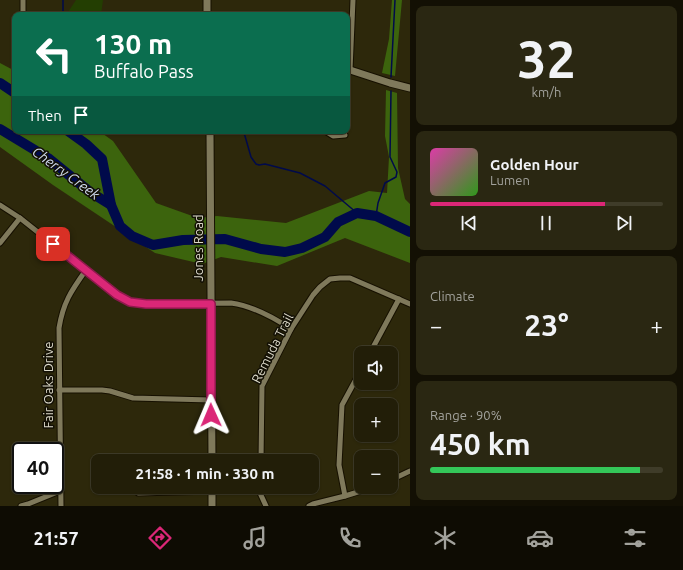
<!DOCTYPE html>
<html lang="en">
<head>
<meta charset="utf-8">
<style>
  :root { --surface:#221e08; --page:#2a2712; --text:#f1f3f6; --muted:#a2a29c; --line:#3f3c29; --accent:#db2777 }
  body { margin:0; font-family:Ubuntu,sans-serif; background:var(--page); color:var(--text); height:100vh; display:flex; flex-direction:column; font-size:15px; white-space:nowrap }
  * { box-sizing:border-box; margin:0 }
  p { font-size:13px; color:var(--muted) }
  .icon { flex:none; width:22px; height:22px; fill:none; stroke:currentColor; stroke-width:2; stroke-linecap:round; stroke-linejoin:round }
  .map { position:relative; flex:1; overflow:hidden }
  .drawer { display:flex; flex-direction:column; gap:6px; padding:6px; background:#131004; width:273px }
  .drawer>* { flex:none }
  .hud { position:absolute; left:12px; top:12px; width:338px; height:122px; border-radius:8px; box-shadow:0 1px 3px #0004,0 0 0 1px var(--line); background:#0b6e4f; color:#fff; overflow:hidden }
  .tools { position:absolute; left:354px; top:346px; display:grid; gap:8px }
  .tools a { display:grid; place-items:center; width:44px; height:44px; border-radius:8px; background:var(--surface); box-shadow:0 1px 3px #0004,0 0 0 1px var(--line); font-size:20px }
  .speed { position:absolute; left:12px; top:442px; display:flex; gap:8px; font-size:20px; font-weight:700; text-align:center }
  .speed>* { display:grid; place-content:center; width:52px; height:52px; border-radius:50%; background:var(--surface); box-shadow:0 1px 3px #0004,0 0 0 1px var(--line); line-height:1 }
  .speed .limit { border:2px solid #111; border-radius:6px; background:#fff; color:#111 }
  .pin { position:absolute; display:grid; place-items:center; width:34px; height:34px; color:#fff; margin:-17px; border-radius:8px; box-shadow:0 2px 6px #0006 }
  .me { position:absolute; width:44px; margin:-22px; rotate:359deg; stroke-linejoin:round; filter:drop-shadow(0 0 3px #0008) }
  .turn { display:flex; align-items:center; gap:14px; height:84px; padding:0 16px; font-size:18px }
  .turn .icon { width:52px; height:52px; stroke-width:2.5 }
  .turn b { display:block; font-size:28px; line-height:34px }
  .then { display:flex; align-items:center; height:38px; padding:0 16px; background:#0003; gap:8px; font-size:15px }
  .big { font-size:30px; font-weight:600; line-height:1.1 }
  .drawer .card { flex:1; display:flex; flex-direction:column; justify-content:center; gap:6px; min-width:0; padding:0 14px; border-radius:8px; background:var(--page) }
  .drawer .dial { align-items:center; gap:0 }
  .dial b { font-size:52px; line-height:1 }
  .song { display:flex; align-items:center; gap:12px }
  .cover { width:48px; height:48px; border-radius:6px; background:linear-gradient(135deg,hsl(320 70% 55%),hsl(110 70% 35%)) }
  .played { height:4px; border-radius:2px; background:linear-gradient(90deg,var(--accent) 75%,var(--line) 75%) }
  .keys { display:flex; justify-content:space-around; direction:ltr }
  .heat { display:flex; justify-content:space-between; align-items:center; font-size:22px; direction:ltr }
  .charge { height:6px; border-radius:3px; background:linear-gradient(90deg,#34c759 90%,var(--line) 0) }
  .trip { position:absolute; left:91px; top:454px; width:228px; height:40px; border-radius:8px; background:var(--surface); box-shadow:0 1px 3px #0004,0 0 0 1px var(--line); font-weight:600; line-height:40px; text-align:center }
  .tab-bar { display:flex; height:64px; justify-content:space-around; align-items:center; background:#0e0c03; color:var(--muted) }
  .tab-bar .icon { width:28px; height:28px }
  .tab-bar .selected { color:var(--accent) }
  .tab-bar b { font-size:18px; color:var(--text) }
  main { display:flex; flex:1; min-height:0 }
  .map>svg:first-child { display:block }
  .green { fill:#233e02 }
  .forest { fill:#3c640d }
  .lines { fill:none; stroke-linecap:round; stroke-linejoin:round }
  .stream { stroke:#000a4b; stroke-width:1.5 }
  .river { stroke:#000a4b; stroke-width:10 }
  .street-casing { stroke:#161000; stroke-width:7 }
  .secondary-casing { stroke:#161000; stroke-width:9 }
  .street { stroke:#7f795b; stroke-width:5 }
  .secondary { stroke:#7f795b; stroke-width:7 }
  .route-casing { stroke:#8e194d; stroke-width:10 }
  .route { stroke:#db2777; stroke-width:7 }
  .labels { text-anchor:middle; stroke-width:3; stroke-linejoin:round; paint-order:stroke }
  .street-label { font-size:13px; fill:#dcd9c9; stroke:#131005 }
  .water-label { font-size:14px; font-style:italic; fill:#ced9ec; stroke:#131005 }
</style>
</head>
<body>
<main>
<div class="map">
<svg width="410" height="506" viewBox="0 0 410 506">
  <rect width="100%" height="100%" fill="#2d280b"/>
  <!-- green -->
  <path class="green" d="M 76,0 L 103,0 L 101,15 L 66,15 Z"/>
  <!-- forest -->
  <g class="forest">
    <path d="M 392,0 L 402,0 L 395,76 L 382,73 L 389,39 Z"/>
    <path d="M 0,63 L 15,71 L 15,131 L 99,131 L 113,141 L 156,203 L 198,218 L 217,216 L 286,223 L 369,191 L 387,193 L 389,157 L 385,136 L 386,90 L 397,93 L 398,168 L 405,199 L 410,204 L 410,263 L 345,238 L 277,266 L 221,257 L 202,264 L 155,253 L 53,185 L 0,147 Z"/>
  </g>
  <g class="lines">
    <!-- stream -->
    <g class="stream">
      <path d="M 63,15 L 63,0"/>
      <path d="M 391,77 L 395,0"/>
      <path d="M 243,131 L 245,136 L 251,157 L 256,164 L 259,165 L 265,164 L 300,173 L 325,186 L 357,213"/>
      <path d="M 376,216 L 378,203 L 385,183 L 396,177 L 397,172 L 390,157 L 391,91"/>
    </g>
    <!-- river -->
    <g class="river">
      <path d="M 0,83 L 15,93"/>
      <path d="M 0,129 L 48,158 L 90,192 L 111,205"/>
      <path d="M 68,131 L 86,144 L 102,159 L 111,205 L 120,226 L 132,236 L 153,245 L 183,240 L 225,239 L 261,249 L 285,252 L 302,248 L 325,237 L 338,222 L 357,213 L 376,216 L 410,232"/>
    </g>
    <!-- street casing -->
    <g class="street-casing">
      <g id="street">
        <path d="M 23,15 L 23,0"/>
        <path d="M 350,70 L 353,0"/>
        <path d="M 325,131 L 333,136 L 345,135"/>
        <path d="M 0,205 L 20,218 L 117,295 L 130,302 L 138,304 L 231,303 C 253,306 273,317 291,329"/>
        <path d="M 0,243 L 20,218"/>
        <path d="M 370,353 L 399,299"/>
        <path d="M 59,390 L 102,390 L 110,391 L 133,398 L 211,400"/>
        <path d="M 261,461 L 262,386 L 291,329 L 313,295 L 320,287 L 330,279 L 340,278 L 350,278 L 410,304"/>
        <path d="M 391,480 L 410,471"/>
        <path d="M 260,487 L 260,493 L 266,506"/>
        <path d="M 138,493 L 212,491"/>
        <path d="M 345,496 L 339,465 L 342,405 L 361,370"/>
        <path d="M 21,506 L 28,504 L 60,491"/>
        <path d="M 61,506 L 59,328 C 63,303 71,291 86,270"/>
        <path d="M 309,506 L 313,504 L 345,496 L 374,487"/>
      </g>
    </g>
    <!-- secondary casing -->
    <g class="secondary-casing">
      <g id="secondary">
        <path d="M 207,0 L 207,15"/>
        <path d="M 347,69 L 390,83 L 410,88"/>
        <path d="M 210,131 L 212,461"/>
        <path d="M 212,487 L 212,506"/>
      </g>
    </g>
    <!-- street -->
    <use href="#street" class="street"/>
    <!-- secondary -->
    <use href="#secondary" class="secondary"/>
  </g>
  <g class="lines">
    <!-- route casing -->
    <g class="route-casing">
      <path id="route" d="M 53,244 L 117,295 L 130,302 L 146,304 L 211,304 L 211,415"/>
    </g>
    <!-- route -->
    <use href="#route" class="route"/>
  </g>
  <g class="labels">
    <!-- street labels -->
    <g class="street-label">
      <text transform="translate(198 248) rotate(-90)" y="5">Jones Road</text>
      <text transform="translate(272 348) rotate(-63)" y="5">Remuda Trail</text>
      <text transform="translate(48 385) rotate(-90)" y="5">Fair Oaks Drive</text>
    </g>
    <!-- water labels -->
    <g class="water-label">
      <text transform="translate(66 173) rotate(36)" y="5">Cherry Creek</text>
    </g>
  </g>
</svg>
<div class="tools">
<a><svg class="icon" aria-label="sound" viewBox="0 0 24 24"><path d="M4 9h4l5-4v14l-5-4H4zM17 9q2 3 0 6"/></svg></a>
<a>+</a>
<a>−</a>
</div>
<div class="speed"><div class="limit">40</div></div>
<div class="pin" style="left:53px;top:244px;background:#d93025"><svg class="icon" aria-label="arrive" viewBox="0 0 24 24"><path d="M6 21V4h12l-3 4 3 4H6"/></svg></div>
<svg class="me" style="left:211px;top:415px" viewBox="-20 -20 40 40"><path d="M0-17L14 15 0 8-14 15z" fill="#db2777" stroke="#fff" stroke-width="4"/></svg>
<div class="trip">21:58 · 1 min · 330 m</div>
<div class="hud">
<div class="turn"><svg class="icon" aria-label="left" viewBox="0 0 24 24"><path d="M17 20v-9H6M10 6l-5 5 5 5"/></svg><div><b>130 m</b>Buffalo Pass</div></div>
<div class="then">Then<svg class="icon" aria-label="arrive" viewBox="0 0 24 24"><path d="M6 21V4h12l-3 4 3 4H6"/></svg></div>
</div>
</div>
<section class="drawer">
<div class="card dial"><b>32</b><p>km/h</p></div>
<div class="card">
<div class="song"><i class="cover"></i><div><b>Golden Hour</b><p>Lumen</p></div></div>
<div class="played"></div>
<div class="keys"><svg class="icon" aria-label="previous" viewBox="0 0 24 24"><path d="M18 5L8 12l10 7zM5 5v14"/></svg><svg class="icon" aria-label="pause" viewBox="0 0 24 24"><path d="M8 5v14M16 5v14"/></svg><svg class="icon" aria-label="next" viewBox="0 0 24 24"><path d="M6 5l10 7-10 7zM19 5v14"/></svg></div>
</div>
<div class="card"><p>Climate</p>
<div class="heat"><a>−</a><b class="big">23°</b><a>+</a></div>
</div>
<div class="card"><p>Range · 90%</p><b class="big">450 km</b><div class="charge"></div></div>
</section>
</main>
<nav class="tab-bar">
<b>21:57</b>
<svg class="icon selected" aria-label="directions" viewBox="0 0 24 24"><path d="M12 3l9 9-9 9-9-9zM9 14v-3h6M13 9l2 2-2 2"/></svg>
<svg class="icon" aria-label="music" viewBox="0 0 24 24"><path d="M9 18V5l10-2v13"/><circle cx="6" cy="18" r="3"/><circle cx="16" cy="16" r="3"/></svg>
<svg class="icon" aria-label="phone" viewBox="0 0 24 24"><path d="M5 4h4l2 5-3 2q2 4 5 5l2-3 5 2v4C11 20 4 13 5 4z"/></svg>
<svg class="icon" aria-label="climate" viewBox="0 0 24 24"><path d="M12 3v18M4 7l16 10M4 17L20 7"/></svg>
<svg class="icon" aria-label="car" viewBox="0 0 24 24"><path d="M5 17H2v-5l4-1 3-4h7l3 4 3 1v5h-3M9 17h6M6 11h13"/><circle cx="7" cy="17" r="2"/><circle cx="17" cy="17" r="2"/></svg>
<svg class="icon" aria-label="filters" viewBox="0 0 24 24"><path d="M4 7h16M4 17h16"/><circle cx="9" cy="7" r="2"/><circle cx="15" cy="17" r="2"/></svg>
</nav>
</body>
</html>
